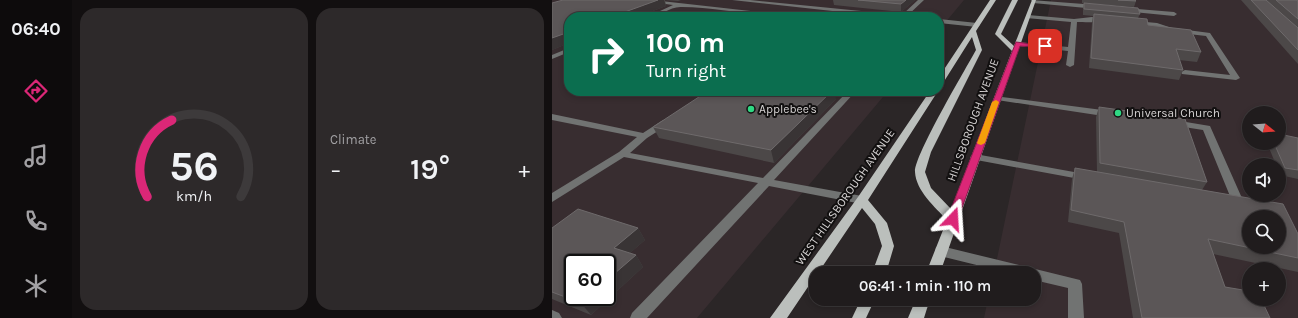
<!DOCTYPE html>
<html lang="en">
<head>
<meta charset="utf-8">
<style>
  :root { --surface:#201c1d; --page:#2d292a; --text:#f1f3f6; --muted:#a2a1a4; --line:#3d3a3b; --accent:#db2777 }
  body { margin:0; font-family:Karla,sans-serif; background:var(--page); color:var(--text); height:100vh; display:flex; flex-direction:column; font-size:15px; white-space:nowrap }
  * { box-sizing:border-box; margin:0 }
  p { font-size:13px; color:var(--muted) }
  .icon { flex:none; width:22px; height:22px; fill:none; stroke:currentColor; stroke-width:2; stroke-linecap:round; stroke-linejoin:round }
  .map { position:relative; flex:1; overflow:hidden }
  .sheet { display:flex; flex-direction:column; gap:8px; padding:8px; background:#120f10; width:480px }
  .sheet>* { flex:none }
  .hud { position:absolute; left:12px; top:12px; width:380px; height:84px; border-radius:16px; box-shadow:0 2px 6px #0003,0 0 0 1px var(--line); background:#0b6e4f; color:#fff; overflow:hidden }
  .needle { width:26px; rotate:107deg }
  .fabs { position:absolute; left:690px; top:106px; display:grid; gap:8px }
  .fabs a { display:grid; place-items:center; width:44px; height:44px; border-radius:50%; background:var(--surface); box-shadow:0 2px 6px #0003,0 0 0 1px var(--line); font-size:20px }
  .speed { position:absolute; left:12px; top:254px; display:flex; gap:8px; font-size:20px; font-weight:700; text-align:center }
  .speed>* { display:grid; place-content:center; width:52px; height:52px; border-radius:50%; background:var(--surface); box-shadow:0 2px 6px #0003,0 0 0 1px var(--line); line-height:1 }
  .speed .limit { border:2px solid #111; border-radius:6px; background:#fff; color:#111 }
  .pin { position:absolute; display:grid; place-items:center; width:34px; height:34px; color:#fff; margin:-17px; border-radius:8px; box-shadow:0 2px 6px #0006 }
  .me { position:absolute; width:44px; margin:-22px; rotate:20deg; stroke-linejoin:round; filter:drop-shadow(0 0 3px #0008) }
  .turn { display:flex; align-items:center; gap:14px; height:84px; padding:0 16px; font-size:18px }
  .turn .icon { width:52px; height:52px; stroke-width:2.5 }
  .turn b { display:block; font-size:28px; line-height:34px }
  .big { font-size:30px; font-weight:600; line-height:1.1 }
  .sheet .card { flex:1; display:flex; flex-direction:column; justify-content:center; gap:6px; min-width:0; padding:0 14px; border-radius:16px; background:var(--page) }
  .sheet .dial { align-items:center; gap:0 }
  .dial svg { height:104px; overflow:visible; fill:none; stroke:var(--line); stroke-width:7; stroke-linecap:round; text-anchor:middle }
  .dial text { fill:var(--text); stroke:none }
  .heat { display:flex; justify-content:space-between; align-items:center; font-size:22px; direction:ltr }
  .sheet .tiles { flex:1; display:grid; gap:8px; grid-template-columns:repeat(2,1fr) }
  .trip { position:absolute; left:257px; top:266px; width:232px; height:40px; border-radius:16px; background:var(--surface); box-shadow:0 2px 6px #0003,0 0 0 1px var(--line); font-weight:600; line-height:40px; text-align:center }
  main { display:flex; flex:1; min-height:0 }
  .tabs { display:flex; flex-direction:column; width:72px; justify-content:space-around; align-items:center; background:#0d0b0c; color:var(--muted) }
  .tabs .icon { width:28px; height:28px }
  .tabs .selected { color:var(--accent) }
  .tabs b { font-size:18px; color:var(--text) }
  .map>svg:first-child { display:block }
  .built { fill:#382d30; fill-rule:evenodd }
  .lines { fill:none; stroke-linecap:round; stroke-linejoin:round }
  .minor { fill:#717372; fill-rule:evenodd }
  .major { fill:#bbbfbc; fill-rule:evenodd }
  .wall { fill:#4c4848 }
  .shaded-wall { fill:#393435 }
  .building { fill:#5b5657; stroke:#6e6a6b; fill-rule:evenodd }
  .route { fill:#db2777; stroke:#8e194d }
  .slow { fill:#f59e0b }
  .poi-dot { fill:#2fd883; stroke:#121010; stroke-width:1.5 }
  .labels { text-anchor:middle; stroke-width:4; stroke-linejoin:round; paint-order:stroke }
  .poi-label { font-size:12px; fill:#d6d3d3; stroke:#121010; text-anchor:start }
  .street-label { font-size:12px; fill:#d6d3d3; stroke:#121010 }
</style>
</head>
<body>
<main>
<nav class="tabs">
<b>06:40</b>
<svg class="icon selected" aria-label="directions" viewBox="0 0 24 24"><path d="M12 3l9 9-9 9-9-9zM9 14v-3h6M13 9l2 2-2 2"/></svg>
<svg class="icon" aria-label="music" viewBox="0 0 24 24"><path d="M9 18V5l10-2v13"/><circle cx="6" cy="18" r="3"/><circle cx="16" cy="16" r="3"/></svg>
<svg class="icon" aria-label="phone" viewBox="0 0 24 24"><path d="M5 4h4l2 5-3 2q2 4 5 5l2-3 5 2v4C11 20 4 13 5 4z"/></svg>
<svg class="icon" aria-label="climate" viewBox="0 0 24 24"><path d="M12 3v18M4 7l16 10M4 17L20 7"/></svg>
</nav>
<section class="sheet">
<div class="tiles">
<div class="card dial"><svg viewBox="0 0 100 80">
<path d="M14 69A42 42 0 1 1 86 69"/>
<path d="M14 69A42 42 0 0 1 33 10" stroke="#db2777"/>
<text x="50" y="56" font-size="32" font-weight="700">56</text>
<text x="50" y="72" font-size="11">km/h</text>
</svg></div>
<div class="card"><p>Climate</p>
<div class="heat"><a>−</a><b class="big">19°</b><a>+</a></div>
</div>
</div>
</section>
<div class="map">
<svg width="746" height="318" viewBox="0 0 746 318">
  <rect width="100%" height="100%" fill="#2b2627"/>
  <!-- built -->
  <g class="built">
    <path d="M 0,0 L 412,0 L 387,30 L 387,17 L 17,17 L 17,91 L 336,91 L 145,318 L 0,318 ZM 21,263 L 55,263 L 55,297 L 21,297 Z"/>
    <path d="M 499,0 L 746,0 L 746,318 L 432,318 L 436,299 L 482,299 L 482,273 L 442,273 ZM 697,113 L 727,113 L 727,143 L 697,143 ZM 697,165 L 727,165 L 727,195 L 697,195 ZM 697,217 L 727,217 L 727,247 L 697,247 ZM 697,269 L 727,269 L 727,299 L 697,299 Z"/>
  </g>
  <g class="lines">
    <!-- minor -->
    <g class="minor">
      <path d="M 84,0 L 100,0 L 235,15 L 238,17 C 202,17 166,7 130,7 C 118,6 108,17 95,17 L 121,5 Z"/>
      <path d="M 180,0 L 198,0 L 350,15 L 366,0 L 372,0 L 354,17 L 335,17 Z"/>
      <path d="M 479,0 L 545,5 L 548,7 L 545,9 L 481,3 Z"/>
      <path d="M 573,8 L 622,12 L 625,14 L 622,16 L 571,11 L 571,9 Z"/>
      <path d="M 476,15 L 522,19 L 540,17 L 556,20 C 551,23 532,22 525,22 L 522,65 L 518,67 L 514,65 L 516,51 L 466,46 L 463,44 L 466,42 L 516,47 L 519,22 L 474,18 L 474,16 Z"/>
      <path d="M 387,19 L 425,23 L 428,25 L 425,27 L 387,23 Z"/>
      <path d="M 583,21 L 605,23 L 620,28 L 658,33 L 688,78 L 684,80 L 630,74 L 629,72 L 633,70 L 678,75 L 654,36 L 619,32 L 604,27 L 581,24 L 580,23 Z"/>
      <path d="M 17,48 L 17,52 L 0,59 L 0,55 Z"/>
      <path d="M 296,91 L 304,91 L 222,180 L 310,196 L 314,197 L 316,200 L 314,203 L 310,204 L 217,186 L 95,318 L 78,318 L 80,313 L 206,183 L 72,157 L 0,202 L 0,193 L 67,152 L 85,137 L 0,120 L 0,114 L 91,133 L 111,120 L 117,120 L 118,122 L 117,124 L 95,138 L 78,153 L 211,178 Z"/>
      <path d="M 442,96 L 558,111 L 562,114 L 558,117 L 445,100 L 442,100 Z"/>
      <path d="M 622,120 L 658,126 L 693,205 L 691,208 L 683,208 L 678,204 L 680,201 L 651,130 L 619,125 L 618,123 L 619,121 Z"/>
      <path d="M 423,154 L 533,174 L 538,177 L 533,180 L 419,159 L 418,157 Z"/>
      <path d="M 389,246 L 528,280 L 530,284 L 532,318 L 516,318 L 516,288 L 482,280 L 482,273 L 457,273 L 384,255 L 383,251 L 384,247 Z"/>
      <path d="M 0,310 L 7,313 L 10,318 L 0,318 Z"/>
    </g>
    <!-- major -->
    <g class="major">
      <path d="M 438,0 L 444,0 L 424,31 L 430,50 L 379,152 L 373,172 L 379,188 L 399,209 L 460,51 L 443,34 L 460,0 L 466,0 L 449,34 L 462,46 L 480,0 L 484,0 L 388,273 L 374,273 L 395,220 C 383,207 364,191 363,172 C 362,156 413,70 424,50 L 420,37 L 391,83 L 387,85 L 387,77 Z"/>
      <path d="M 378,91 L 386,91 L 316,200 L 335,223 L 342,246 L 334,273 L 320,273 L 330,246 L 323,224 L 310,208 L 266,273 L 264,273 L 264,275 L 235,318 L 218,318 L 306,197 Z"/>
      <path d="M 309,299 L 323,299 L 314,318 L 300,318 Z"/>
      <path d="M 364,299 L 378,299 L 372,318 L 356,318 Z"/>
    </g>
  </g>
  <!-- wall -->
  <g class="wall">
    <path d="M 11,0 L 129,0 L 126,1 L 113,0 L 114,6 L 85,17 L 17,17 L 17,43 L 0,50 Z"/>
    <path d="M 281,0 L 363,0 L 349,12 L 282,5 Z"/>
    <path d="M 530,0 L 583,0 L 584,1 L 582,7 L 530,3 Z"/>
    <path d="M 689,0 L 746,0 L 746,64 Z"/>
    <path d="M 532,3 L 588,14 L 586,18 L 596,25 L 649,52 L 645,62 L 627,60 L 631,70 L 627,80 L 537,68 L 540,23 L 541,16 L 531,15 L 531,9 Z"/>
    <path d="M 284,99 L 222,163 L 107,138 L 101,127 Z"/>
    <path d="M 547,107 L 655,182 L 650,190 L 746,234 L 746,272 L 661,254 L 673,287 L 718,318 L 581,318 L 567,233 L 516,222 L 520,179 L 523,168 L 545,172 L 544,117 Z"/>
    <path d="M 746,138 L 746,179 L 728,175 L 727,172 L 727,165 L 724,165 L 715,143 L 727,143 Z"/>
    <path d="M 0,228 L 86,228 L 93,240 L 78,253 L 84,255 L 91,267 L 39,315 L 0,299 Z"/>
  </g>
  <!-- shaded-wall -->
  <g class="shaded-wall">
    <path d="M 106,0 L 112,0 L 114,6 L 85,17 L 59,17 Z"/>
    <path d="M 354,0 L 363,0 L 349,12 L 349,4 Z"/>
    <path d="M 17,32 L 17,43 L 0,50 L 0,38 Z"/>
    <path d="M 280,91 L 283,91 L 284,99 L 222,163 L 219,150 Z"/>
    <path d="M 86,228 L 93,240 L 70,260 L 62,248 Z"/>
    <path d="M 84,255 L 91,267 L 39,315 L 29,303 L 36,297 L 55,297 L 55,280 Z"/>
  </g>
  <!-- building -->
  <g class="building">
    <path d="M 11,0 L 106,0 L 59,17 L 17,17 L 17,32 L 0,38 L 0,3 Z"/>
    <path d="M 306,0 L 354,0 L 349,4 Z"/>
    <path d="M 566,0 L 583,0 L 584,1 Z"/>
    <path d="M 699,0 L 714,0 L 746,28 L 746,50 Z"/>
    <path d="M 724,0 L 744,0 L 746,1 L 746,19 Z"/>
    <path d="M 532,3 L 586,8 L 588,14 L 532,9 Z"/>
    <path d="M 542,14 L 595,19 L 596,25 L 639,30 L 649,52 L 624,49 L 631,70 L 539,58 Z"/>
    <path d="M 156,91 L 280,91 L 219,150 L 101,127 Z"/>
    <path d="M 547,107 L 633,119 L 655,182 L 548,163 Z"/>
    <path d="M 727,134 L 746,138 L 746,170 L 733,168 L 722,143 L 727,143 Z"/>
    <path d="M 523,168 L 731,204 L 746,234 L 746,258 L 656,239 L 673,287 L 697,291 L 697,299 L 709,299 L 718,318 L 590,318 L 572,222 L 519,210 ZM 697,217 L 727,217 L 727,247 L 697,247 Z"/>
    <path d="M 26,209 L 86,228 L 62,248 L 84,255 L 55,280 L 55,263 L 21,263 L 21,297 L 36,297 L 29,303 L 0,292 L 0,228 Z"/>
  </g>
  <!-- route -->
  <path class="route" d="M 464,42 L 496,46 L 493,48 L 468,46 L 406,219 L 405,221 L 397,221 L 395,219 Z"/>
  <!-- slow -->
  <path class="slow" d="M 444,100 L 447,102 L 433,143 L 429,145 L 426,144 L 425,143 L 440,102 Z"/>
  <!-- markers -->
  <g class="poi-dot">
    <circle cx="199" cy="109" r="4"/>
    <circle cx="566" cy="113" r="4"/>
  </g>
  <g class="labels">
    <!-- poi labels -->
    <g class="poi-label">
      <text x="207" y="113">Applebee's</text>
      <text x="574" y="117">Universal Church</text>
    </g>
    <!-- street labels -->
    <g class="street-label">
      <text transform="translate(421 120) rotate(-70)" y="4">HILLSBOROUGH AVENUE</text>
      <text transform="translate(293 197) rotate(-55)" y="4">WEST HILLSBOROUGH AVENUE</text>
    </g>
  </g>
</svg>
<div class="fabs">
<a><svg class="needle" viewBox="-14 -14 28 28"><path d="M0-13l5 13h-10z" fill="#e53935"/><path d="M0 13l5-13h-10z" fill="#a2a1a4"/></svg></a>
<a><svg class="icon" aria-label="sound" viewBox="0 0 24 24"><path d="M4 9h4l5-4v14l-5-4H4zM17 9q2 3 0 6"/></svg></a>
<a><svg class="icon" aria-label="search" viewBox="0 0 24 24"><circle cx="10" cy="10" r="6"/><path d="M15 15l6 6"/></svg></a>
<a>+</a>
</div>
<div class="speed"><div class="limit">60</div></div>
<div class="pin" style="left:493px;top:46px;background:#d93025"><svg class="icon" aria-label="arrive" viewBox="0 0 24 24"><path d="M6 21V4h12l-3 4 3 4H6"/></svg></div>
<svg class="me" style="left:401px;top:219px" viewBox="-20 -20 40 40"><path d="M0-17L14 15 0 8-14 15z" fill="#db2777" stroke="#fff" stroke-width="4"/></svg>
<div class="trip">06:41 · 1 min · 110 m</div>
<div class="hud">
<div class="turn"><svg class="icon" aria-label="right" viewBox="0 0 24 24"><path d="M7 20v-9h11M14 6l5 5-5 5"/></svg><div><b>100 m</b>Turn right</div></div>
</div>
</div>
</main>
</body>
</html>
